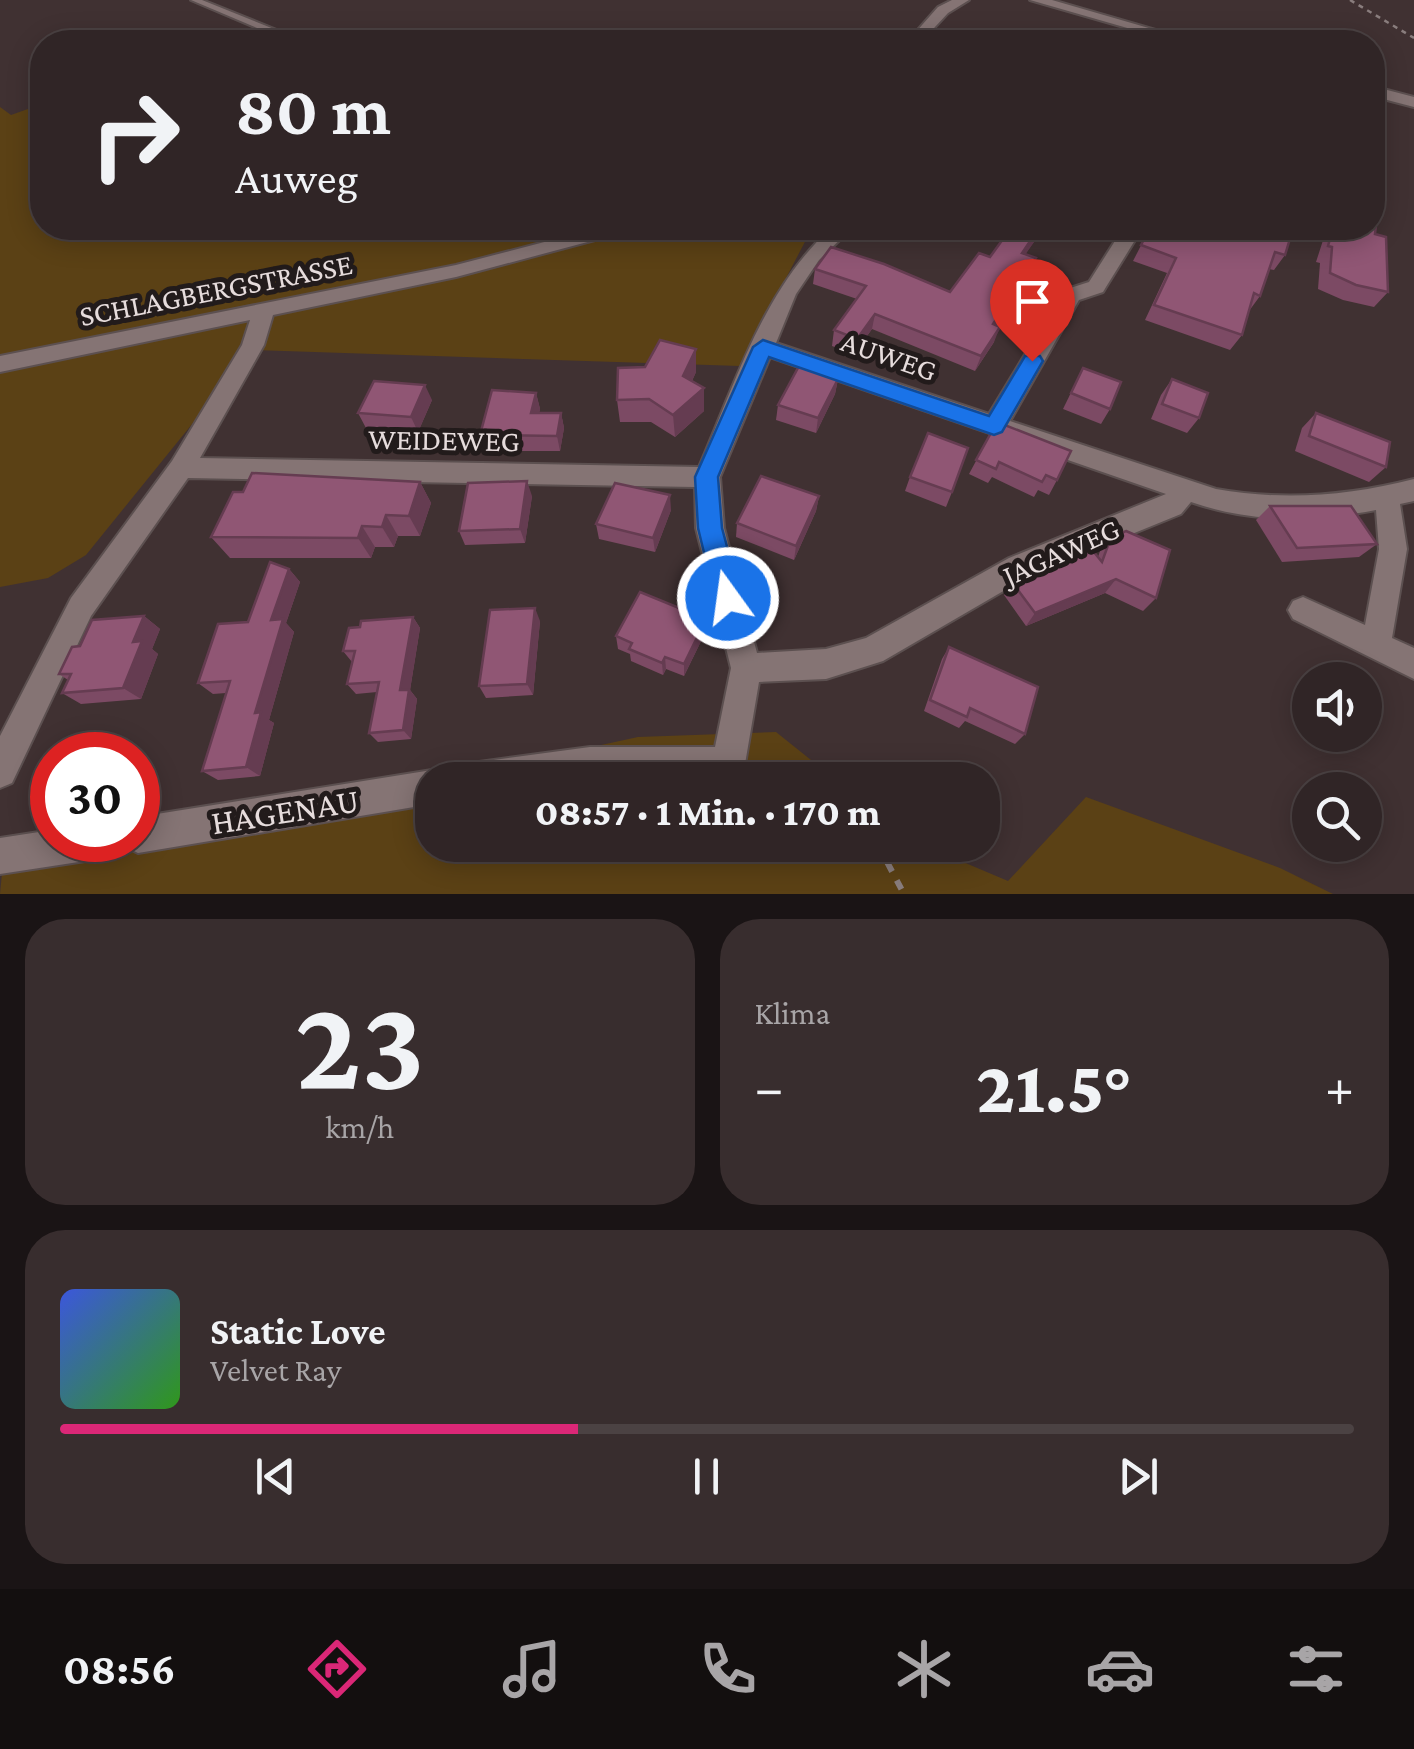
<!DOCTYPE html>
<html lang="de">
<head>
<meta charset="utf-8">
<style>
  :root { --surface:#302526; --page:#382d2e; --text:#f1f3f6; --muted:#a8a5a7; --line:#4b4243; --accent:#db2777 }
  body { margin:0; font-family:"Crimson Pro",serif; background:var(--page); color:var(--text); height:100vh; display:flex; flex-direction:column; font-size:38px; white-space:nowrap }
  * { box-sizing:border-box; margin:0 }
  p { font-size:32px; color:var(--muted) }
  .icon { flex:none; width:55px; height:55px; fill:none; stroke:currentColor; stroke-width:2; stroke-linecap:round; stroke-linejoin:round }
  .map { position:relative; height:894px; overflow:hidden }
  .sheet { display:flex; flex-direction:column; gap:25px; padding:25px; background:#1a1415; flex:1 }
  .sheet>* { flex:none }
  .top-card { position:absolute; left:30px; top:30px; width:1355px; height:210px; border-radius:40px; box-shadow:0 5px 25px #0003,0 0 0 2px var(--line); background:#302526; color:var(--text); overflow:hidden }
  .tools { position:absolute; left:1292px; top:662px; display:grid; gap:20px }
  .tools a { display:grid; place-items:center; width:90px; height:90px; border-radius:50%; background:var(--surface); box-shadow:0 5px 25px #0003,0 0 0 2px var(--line); font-size:50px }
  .speed { position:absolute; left:30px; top:732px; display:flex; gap:20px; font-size:50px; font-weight:700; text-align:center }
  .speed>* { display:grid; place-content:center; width:130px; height:130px; border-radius:50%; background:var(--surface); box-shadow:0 5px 25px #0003,0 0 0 2px var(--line); line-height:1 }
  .speed .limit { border:15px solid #d22; background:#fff; color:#111 }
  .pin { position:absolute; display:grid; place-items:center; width:85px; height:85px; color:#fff; margin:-102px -42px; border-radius:50% 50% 50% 0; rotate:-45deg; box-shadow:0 0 10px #0007 }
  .pin .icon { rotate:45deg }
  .me { position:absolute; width:110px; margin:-55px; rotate:346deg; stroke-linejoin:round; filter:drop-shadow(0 0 8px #0008) }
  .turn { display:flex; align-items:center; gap:35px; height:210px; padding:0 40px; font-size:45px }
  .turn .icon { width:130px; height:130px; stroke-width:2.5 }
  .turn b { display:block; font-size:70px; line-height:85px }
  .big { font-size:75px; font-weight:800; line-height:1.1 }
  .sheet .tile { flex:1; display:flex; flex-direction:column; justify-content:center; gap:15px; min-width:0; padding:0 35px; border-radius:40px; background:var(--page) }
  .sheet .dial { align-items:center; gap:0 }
  .dial b { font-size:130px; line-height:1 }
  .song { display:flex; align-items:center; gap:30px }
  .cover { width:120px; height:120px; border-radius:15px; background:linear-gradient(135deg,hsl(230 70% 55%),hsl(110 70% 35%)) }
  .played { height:10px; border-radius:5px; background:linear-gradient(90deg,var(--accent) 40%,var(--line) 40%) }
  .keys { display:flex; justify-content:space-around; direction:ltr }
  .heat { display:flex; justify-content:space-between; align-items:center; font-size:55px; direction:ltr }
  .sheet .tiles { flex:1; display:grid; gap:25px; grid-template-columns:1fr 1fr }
  .tile:last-child { grid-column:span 2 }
  .trip { position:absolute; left:415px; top:762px; width:585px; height:100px; border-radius:40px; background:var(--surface); box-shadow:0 5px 25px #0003,0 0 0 2px var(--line); font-weight:800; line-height:100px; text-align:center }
  .tab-bar { display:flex; height:160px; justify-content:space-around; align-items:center; background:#130f0f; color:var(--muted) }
  .tab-bar .icon { width:70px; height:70px }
  .tab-bar .on { color:var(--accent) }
  .tab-bar b { font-size:45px; color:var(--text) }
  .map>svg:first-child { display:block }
  .green { fill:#5b4115 }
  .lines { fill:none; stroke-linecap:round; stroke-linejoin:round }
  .service-casing { stroke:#5c5050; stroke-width:4 }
  .minor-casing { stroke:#5c5050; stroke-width:4 }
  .path-far1 { stroke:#897d7d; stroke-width:2.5; stroke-dasharray:5 5; stroke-linecap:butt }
  .path { stroke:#897d7d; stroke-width:6; stroke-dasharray:10 10; stroke-linecap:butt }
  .service { fill:#857474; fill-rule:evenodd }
  .minor { fill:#857474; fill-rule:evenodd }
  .wall { fill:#7c4a64 }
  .shaded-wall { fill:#653c51 }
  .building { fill:#905674; stroke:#653c51; stroke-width:2.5 }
  .route { fill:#1a73e8; stroke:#114b97; stroke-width:2.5 }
  .labels { text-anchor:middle; stroke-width:10; stroke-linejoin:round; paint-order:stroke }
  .street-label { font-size:30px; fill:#e6dcdc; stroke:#221b1b }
  .near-street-label { font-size:35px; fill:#e6dcdc; stroke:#221b1b }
</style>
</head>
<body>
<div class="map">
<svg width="1414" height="894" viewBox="0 0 1414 894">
  <rect width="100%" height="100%" fill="#403132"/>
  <!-- green -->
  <g class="green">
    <path d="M 42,104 L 42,228 L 818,228 L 808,236 L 740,366 L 252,350 L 86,555 L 48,578 L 0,587 L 0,107 L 11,115 Z"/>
    <path d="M 776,732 L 836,780 L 440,780 L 638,737 Z"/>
    <path d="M 432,782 L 432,845 L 923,845 L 1008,881 L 1086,797 L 1280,868 L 1333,894 L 0,894 L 2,873 Z"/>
  </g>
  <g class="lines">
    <!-- service casing -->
    <g class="service-casing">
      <path id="service" d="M 191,0 L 202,0 L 284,33 L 375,32 L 432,42 L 412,42 L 375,38 L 283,39 Z"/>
    </g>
    <!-- minor casing -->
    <g class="minor-casing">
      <g id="minor">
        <path d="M 952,0 L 969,0 L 948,13 L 921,42 L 907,42 L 938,7 Z"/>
        <path d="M 1030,0 L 1052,0 L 1197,42 L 1176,42 Z"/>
        <path d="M 1372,86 L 1414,97 L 1414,107 L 1372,96 Z"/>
        <path d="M 598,228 L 628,228 L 625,232 L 456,277 L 273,315 L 264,345 L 200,458 L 699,467 C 735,384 763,290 831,228 L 852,228 L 819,260 L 796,294 L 776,343 L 989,414 L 1064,290 L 1089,282 L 1120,233 L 1127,231 L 1137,237 L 1106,287 L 1103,292 L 1079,300 L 1010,421 L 1216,489 C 1283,501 1348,496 1414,479 L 1414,501 L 1400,504 L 1407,549 L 1392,638 L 1414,648 L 1414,679 L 1293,619 L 1288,610 L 1293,601 L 1303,597 L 1365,625 L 1379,549 L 1376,510 C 1314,522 1250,523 1191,502 L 1181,514 L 1029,576 L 883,661 L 826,679 L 759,682 L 745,764 L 740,776 L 730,780 L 455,780 L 460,768 L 472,763 L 590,747 L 715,747 L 731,668 L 696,528 L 695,487 L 188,478 L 91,616 L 12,783 L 0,788 L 0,736 L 71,598 L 172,461 L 242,345 L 250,320 L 0,372 L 0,356 L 456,265 ZM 770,357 L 1166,494 L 1009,558 L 866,638 L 826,649 L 757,653 L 724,528 L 720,477 Z"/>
        <path d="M 432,770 L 446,780 L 432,780 L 432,804 L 138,853 L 126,847 L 123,840 L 117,852 L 105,858 L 0,874 L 0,838 L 52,830 L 52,840 L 138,840 L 138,817 Z"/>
      </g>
    </g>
    <!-- path-far1 -->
    <path class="path-far1" d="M 1350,0 L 1414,38"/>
    <!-- path -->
    <g class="path">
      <path d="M 755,773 L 774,780"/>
      <path d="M 878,845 L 904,894"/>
    </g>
    <!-- service -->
    <use href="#service" class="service"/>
    <!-- minor -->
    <use href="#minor" class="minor"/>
  </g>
  <!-- wall -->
  <g class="wall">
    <path d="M 1011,228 L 1072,228 L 1063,240 L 1041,232 L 1025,254 L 1030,274 L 996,326 L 994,342 L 975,371 L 872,329 L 854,354 L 832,346 L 834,330 L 857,299 L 813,284 L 815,269 L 950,292 L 990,257 Z"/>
    <path d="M 1150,228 L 1279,228 L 1285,255 L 1274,270 L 1269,269 L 1260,296 L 1249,311 L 1242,335 L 1230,350 L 1145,320 L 1167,273 L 1133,261 Z"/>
    <path d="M 1327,228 L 1372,228 L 1388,292 L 1374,307 L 1343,300 L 1318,289 L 1320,263 L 1316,262 Z"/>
    <path d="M 1083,368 L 1110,409 L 1101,424 L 1063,409 Z"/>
    <path d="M 696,372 L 692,381 L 704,411 L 675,437 L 651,422 L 620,422 L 617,400 Z"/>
    <path d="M 838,379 L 835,394 L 816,433 L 776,420 L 778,405 Z"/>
    <path d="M 1172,379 L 1199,418 L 1187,433 L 1151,419 L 1161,395 Z"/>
    <path d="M 536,393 L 540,409 L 539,413 L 561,413 L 564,428 L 560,451 L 485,451 L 480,435 Z"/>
    <path d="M 432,400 L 418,432 L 366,428 L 358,413 Z"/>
    <path d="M 1316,413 L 1386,467 L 1369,482 L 1295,451 L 1302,428 Z"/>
    <path d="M 997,422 L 1057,480 L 1049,495 L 1038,490 L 1034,497 L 992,477 L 988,483 L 969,474 Z"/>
    <path d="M 910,477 L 952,492 L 946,507 L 905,491 Z"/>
    <path d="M 420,482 L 431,503 L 420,536 L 398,536 L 394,547 L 375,547 L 371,558 L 230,558 L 211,537 Z"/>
    <path d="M 532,496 L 525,543 L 465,545 L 459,531 Z"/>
    <path d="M 819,496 L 816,511 L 794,560 L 736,537 L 737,523 Z"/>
    <path d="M 1270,506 L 1377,544 L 1359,557 L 1282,562 L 1256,520 Z"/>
    <path d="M 671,510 L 655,552 L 599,539 L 596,524 Z"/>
    <path d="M 1111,537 L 1156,598 L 1143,611 L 1105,593 L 1026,626 L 1004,595 L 1012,582 L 1098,557 L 1100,551 Z"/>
    <path d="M 289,569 L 300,582 L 286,623 L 294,632 L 269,720 L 274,723 L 260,776 L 218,780 L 202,771 L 226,693 L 213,694 L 198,683 Z"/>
    <path d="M 144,616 L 160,629 L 152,649 L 158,654 L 141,699 L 81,704 L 62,693 L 68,680 L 59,674 L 80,646 Z"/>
    <path d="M 413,617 L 420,628 L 410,690 L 417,699 L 411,739 L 378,742 L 369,733 L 377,692 L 356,694 L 347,684 L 352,662 L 343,651 L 360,627 Z"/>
    <path d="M 540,621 L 533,695 L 486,698 L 479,686 Z"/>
    <path d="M 706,631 L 684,676 L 666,669 L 663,675 L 631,661 L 630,654 L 618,649 L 616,636 Z"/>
    <path d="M 949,647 L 1025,734 L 1015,744 L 965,721 L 959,728 L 924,711 L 942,659 Z"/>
  </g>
  <!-- shaded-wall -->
  <g class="shaded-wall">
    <path d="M 1039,228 L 1043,228 L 1041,232 L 1016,268 L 1022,253 Z"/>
    <path d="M 1036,258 L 1030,274 L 987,340 L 993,324 Z"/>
    <path d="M 875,314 L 872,329 L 854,354 L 857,339 Z"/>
    <path d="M 1000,327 L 994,342 L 975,371 L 981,356 Z"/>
    <path d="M 696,349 L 696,372 L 684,398 L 683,376 Z"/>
    <path d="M 838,379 L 835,394 L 816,433 L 818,418 Z"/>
    <path d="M 425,385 L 432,400 L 418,432 L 411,417 Z"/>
    <path d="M 704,388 L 704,411 L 675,437 L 673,415 Z"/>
    <path d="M 536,393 L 540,409 L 536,428 L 531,413 Z"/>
    <path d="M 561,413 L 564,428 L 560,451 L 557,436 Z"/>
    <path d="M 527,481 L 532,496 L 525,543 L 520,529 Z"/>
    <path d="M 420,482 L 431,503 L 420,536 L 409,516 Z"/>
    <path d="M 670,495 L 671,510 L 655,552 L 653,538 Z"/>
    <path d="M 819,496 L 816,511 L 794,560 L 796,546 Z"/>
    <path d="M 386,515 L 398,536 L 394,547 L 382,527 Z"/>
    <path d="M 362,526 L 375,547 L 371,558 L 358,538 Z"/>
    <path d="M 289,569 L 300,582 L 286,623 L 294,632 L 269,720 L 274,723 L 260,776 L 246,767 L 271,620 Z"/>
    <path d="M 1116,579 L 1105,593 L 1026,626 L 1035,613 Z"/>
    <path d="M 535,608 L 540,621 L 533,695 L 527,684 Z"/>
    <path d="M 144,616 L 160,629 L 152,649 L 158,654 L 141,699 L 123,688 L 133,642 Z"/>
    <path d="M 413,617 L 420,628 L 410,690 L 417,699 L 411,739 L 403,730 L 400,690 Z"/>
    <path d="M 706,619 L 706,631 L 684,676 L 684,664 Z"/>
    <path d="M 665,657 L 666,669 L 663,675 L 662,663 Z"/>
  </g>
  <!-- building -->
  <g class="building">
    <path d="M 1372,224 L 1376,225 L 1375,234 L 1386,237 L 1388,292 L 1356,285 L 1330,273 L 1332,247 L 1328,246 L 1333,228 L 1372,228 Z"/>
    <path d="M 1011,228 L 1039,228 L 1022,253 L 1036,258 L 993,324 L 1000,327 L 981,356 L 875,314 L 857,339 L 834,330 L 866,286 L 815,269 L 831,247 L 884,264 L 950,292 L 979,253 L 990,257 Z"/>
    <path d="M 1150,228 L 1279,228 L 1292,232 L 1285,255 L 1275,252 L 1260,296 L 1254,293 L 1242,335 L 1154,305 L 1176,258 L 1141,245 Z"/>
    <path d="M 660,340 L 696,349 L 683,376 L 704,388 L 673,415 L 649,399 L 617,400 L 618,368 L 645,367 Z"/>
    <path d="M 799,366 L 838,379 L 818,418 L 778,405 Z"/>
    <path d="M 1083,368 L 1121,382 L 1110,409 L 1071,393 Z"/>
    <path d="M 1172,379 L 1208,393 L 1199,418 L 1162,404 Z"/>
    <path d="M 374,381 L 425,385 L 411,417 L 358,413 Z"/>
    <path d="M 492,390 L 536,393 L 531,413 L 561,413 L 557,436 L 480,435 Z"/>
    <path d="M 1316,413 L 1390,442 L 1386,467 L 1309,436 Z"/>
    <path d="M 997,422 L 1071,451 L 1057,480 L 1046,475 L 1042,482 L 999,462 L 996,469 L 976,460 Z"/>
    <path d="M 928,433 L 968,448 L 952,492 L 910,477 Z"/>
    <path d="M 252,473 L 420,482 L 409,516 L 386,515 L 382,527 L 362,526 L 358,538 L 211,537 L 233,492 L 243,492 Z"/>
    <path d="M 761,476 L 819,496 L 796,546 L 737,523 Z"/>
    <path d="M 527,481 L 520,529 L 459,531 L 468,483 Z"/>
    <path d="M 615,483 L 670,495 L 653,538 L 596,524 Z"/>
    <path d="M 1270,506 L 1351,506 L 1377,544 L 1297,548 Z"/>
    <path d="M 1126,531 L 1170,550 L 1156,598 L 1116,579 L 1035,613 L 1012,582 L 1089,546 L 1102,562 L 1111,537 Z"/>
    <path d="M 270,562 L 289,569 L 271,620 L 283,619 L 255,713 L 261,712 L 246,767 L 202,771 L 230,681 L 198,683 L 218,624 L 248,622 Z"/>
    <path d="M 640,592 L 706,619 L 684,664 L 665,657 L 662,663 L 629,649 L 632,643 L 616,636 Z"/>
    <path d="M 535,608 L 527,684 L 479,686 L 490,610 Z"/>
    <path d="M 144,616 L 133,642 L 142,641 L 123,688 L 62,693 L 71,674 L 59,674 L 72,647 L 80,646 L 92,620 Z"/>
    <path d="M 413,617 L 400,690 L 409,690 L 403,730 L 369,733 L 379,682 L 347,684 L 355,651 L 343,651 L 349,628 L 360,627 L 361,621 Z"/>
    <path d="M 949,647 L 1038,687 L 1025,734 L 970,708 L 967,717 L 930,700 Z"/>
  </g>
  <!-- route -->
  <path class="route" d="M 763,340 L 989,416 L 1025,356 L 1040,356 L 1043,361 L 1002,432 L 994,435 L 769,357 L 718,477 L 722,528 L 741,598 L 737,606 L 728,610 L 719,606 L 715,598 L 698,528 L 695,477 L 753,347 Z"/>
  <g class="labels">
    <!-- street labels -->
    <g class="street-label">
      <text transform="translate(216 290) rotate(-11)" y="10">SCHLAGBERGSTRASSE</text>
      <text transform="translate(889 356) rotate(19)" y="10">AUWEG</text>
      <text transform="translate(444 440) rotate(1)" y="10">WEIDEWEG</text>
      <text transform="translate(1061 552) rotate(-24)" y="10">JAGAWEG</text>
    </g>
    <!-- near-street labels -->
    <g class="near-street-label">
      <text transform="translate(285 811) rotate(-9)" y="12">HAGENAU</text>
    </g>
  </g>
</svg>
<div class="tools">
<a><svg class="icon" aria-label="sound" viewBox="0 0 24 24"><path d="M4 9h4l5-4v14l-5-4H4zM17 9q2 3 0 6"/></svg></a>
<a><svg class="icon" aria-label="search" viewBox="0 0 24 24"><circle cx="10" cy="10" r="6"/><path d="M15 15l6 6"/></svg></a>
</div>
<div class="speed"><div class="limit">30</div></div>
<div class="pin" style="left:1032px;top:361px;background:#d93025"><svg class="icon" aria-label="arrive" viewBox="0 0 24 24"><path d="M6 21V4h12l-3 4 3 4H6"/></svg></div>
<svg class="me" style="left:728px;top:598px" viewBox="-20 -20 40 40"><circle r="17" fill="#1a73e8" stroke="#fff" stroke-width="3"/><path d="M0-11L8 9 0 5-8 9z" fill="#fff"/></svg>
<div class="trip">08:57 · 1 Min. · 170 m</div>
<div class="top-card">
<div class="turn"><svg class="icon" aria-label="right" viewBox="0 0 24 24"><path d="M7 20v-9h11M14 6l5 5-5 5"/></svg><div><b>80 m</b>Auweg</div></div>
</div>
</div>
<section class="sheet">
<div class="tiles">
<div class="tile dial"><b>23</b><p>km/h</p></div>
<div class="tile"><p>Klima</p>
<div class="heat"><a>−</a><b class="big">21.5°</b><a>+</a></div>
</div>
<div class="tile">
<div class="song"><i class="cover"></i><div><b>Static Love</b><p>Velvet Ray</p></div></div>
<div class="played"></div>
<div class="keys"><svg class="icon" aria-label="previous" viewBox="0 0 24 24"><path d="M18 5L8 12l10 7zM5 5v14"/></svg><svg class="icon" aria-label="pause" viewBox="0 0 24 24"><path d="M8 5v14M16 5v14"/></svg><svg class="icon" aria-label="next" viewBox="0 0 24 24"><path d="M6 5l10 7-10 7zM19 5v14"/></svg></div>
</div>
</div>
</section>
<nav class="tab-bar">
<b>08:56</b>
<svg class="icon on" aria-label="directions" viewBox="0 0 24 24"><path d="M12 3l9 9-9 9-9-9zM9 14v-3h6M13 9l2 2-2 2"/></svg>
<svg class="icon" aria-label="music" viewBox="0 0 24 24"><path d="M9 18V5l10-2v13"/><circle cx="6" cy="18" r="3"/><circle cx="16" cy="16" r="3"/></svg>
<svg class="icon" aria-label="phone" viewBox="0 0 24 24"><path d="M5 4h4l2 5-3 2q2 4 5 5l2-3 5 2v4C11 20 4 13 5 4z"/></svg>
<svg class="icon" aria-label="climate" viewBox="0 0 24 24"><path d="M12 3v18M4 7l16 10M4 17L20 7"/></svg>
<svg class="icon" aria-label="car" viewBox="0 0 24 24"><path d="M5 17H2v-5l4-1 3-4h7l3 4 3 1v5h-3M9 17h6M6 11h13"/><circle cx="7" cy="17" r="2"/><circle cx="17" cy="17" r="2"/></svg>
<svg class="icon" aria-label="filters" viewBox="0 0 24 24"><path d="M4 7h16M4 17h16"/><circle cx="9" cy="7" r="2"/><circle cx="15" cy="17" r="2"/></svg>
</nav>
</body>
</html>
